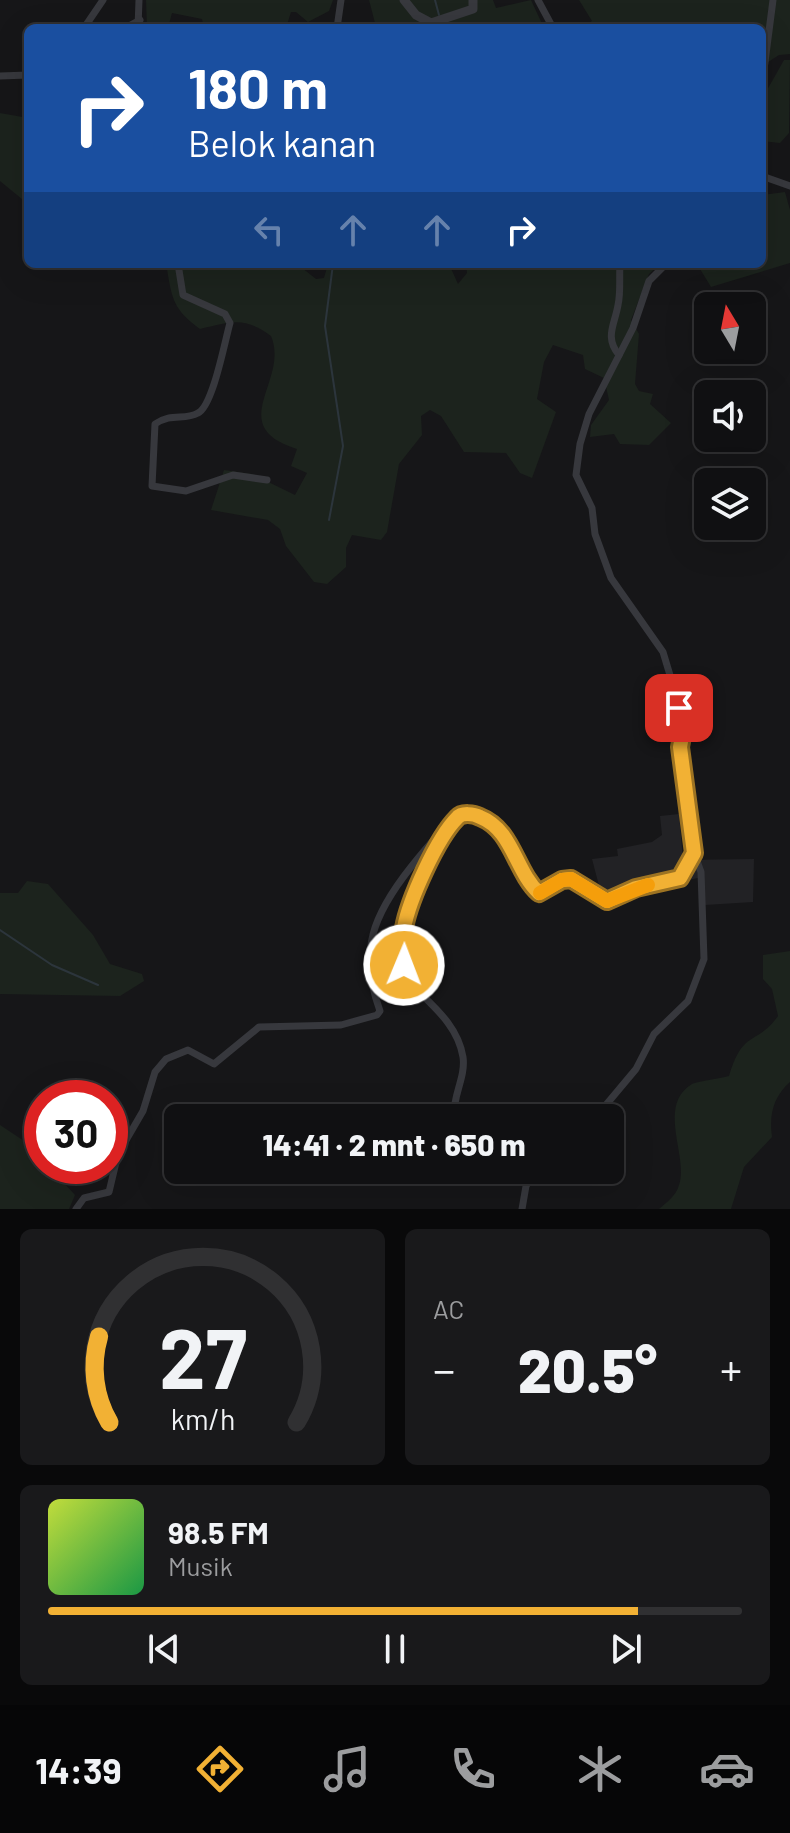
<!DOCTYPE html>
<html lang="id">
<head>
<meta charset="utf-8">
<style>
  :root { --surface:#101012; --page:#19191b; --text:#f1f3f6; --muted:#9c9d9f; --line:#303032; --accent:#f2b134 }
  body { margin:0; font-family:Barlow,sans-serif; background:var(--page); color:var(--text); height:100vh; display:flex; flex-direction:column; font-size:30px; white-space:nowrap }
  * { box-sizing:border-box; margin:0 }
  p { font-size:26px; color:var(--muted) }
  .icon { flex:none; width:44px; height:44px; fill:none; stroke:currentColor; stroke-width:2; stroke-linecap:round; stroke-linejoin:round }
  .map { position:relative; height:1209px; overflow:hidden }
  .panel { display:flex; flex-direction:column; gap:20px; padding:20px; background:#09090a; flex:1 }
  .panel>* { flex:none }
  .top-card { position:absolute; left:24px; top:24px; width:742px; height:244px; border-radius:12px; box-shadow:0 8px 32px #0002,0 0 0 2px var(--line); background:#1a4fa0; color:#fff; overflow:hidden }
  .needle { width:52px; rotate:350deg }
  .buttons { position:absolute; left:694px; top:292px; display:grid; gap:16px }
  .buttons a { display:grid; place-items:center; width:72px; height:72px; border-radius:12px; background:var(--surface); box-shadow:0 8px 32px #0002,0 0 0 2px var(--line); font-size:40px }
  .speed { position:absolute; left:24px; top:1080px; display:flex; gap:16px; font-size:40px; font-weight:700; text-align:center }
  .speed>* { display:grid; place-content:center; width:104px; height:104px; border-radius:50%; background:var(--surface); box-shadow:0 8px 32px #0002,0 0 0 2px var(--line); line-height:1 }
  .speed .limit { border:12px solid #d22; background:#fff; color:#111 }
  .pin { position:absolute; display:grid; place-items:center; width:68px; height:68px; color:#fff; margin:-34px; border-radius:16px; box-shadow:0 4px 12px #0006 }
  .me { position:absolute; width:88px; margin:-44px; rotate:1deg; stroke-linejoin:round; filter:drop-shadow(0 0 6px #0008) }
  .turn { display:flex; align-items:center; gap:28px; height:168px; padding:0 32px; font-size:36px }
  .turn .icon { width:104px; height:104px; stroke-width:2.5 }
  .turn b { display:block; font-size:56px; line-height:68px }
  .lanes { display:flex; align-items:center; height:76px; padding:0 32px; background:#0003; justify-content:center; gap:40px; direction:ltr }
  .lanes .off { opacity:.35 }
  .big { font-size:60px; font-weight:800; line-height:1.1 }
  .panel .card { flex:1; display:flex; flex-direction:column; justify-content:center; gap:12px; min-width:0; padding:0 28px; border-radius:12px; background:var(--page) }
  .panel .dial { align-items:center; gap:0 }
  .dial svg { height:208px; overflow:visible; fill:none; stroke:var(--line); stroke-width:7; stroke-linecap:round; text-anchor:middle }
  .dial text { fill:var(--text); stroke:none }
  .song { display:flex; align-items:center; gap:24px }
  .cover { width:96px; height:96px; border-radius:12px; background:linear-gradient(135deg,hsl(70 70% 55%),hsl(140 70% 35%)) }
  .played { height:8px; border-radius:4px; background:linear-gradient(90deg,var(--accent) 85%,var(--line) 85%) }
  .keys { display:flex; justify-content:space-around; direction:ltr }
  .heat { display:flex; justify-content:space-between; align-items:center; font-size:44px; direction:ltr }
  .panel .tiles { flex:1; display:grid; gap:20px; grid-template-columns:1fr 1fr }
  .card:last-child { grid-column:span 2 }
  .trip { position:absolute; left:164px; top:1104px; width:460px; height:80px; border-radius:12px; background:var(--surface); box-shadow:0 8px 32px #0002,0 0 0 2px var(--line); font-weight:800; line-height:80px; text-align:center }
  .tabs { display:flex; height:128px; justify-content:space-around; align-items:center; background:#060607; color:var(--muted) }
  .tabs .icon { width:56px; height:56px }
  .tabs .active { color:var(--accent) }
  .tabs b { font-size:36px; color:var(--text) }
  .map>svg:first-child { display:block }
  .built { fill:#222225 }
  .green { fill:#1c231d }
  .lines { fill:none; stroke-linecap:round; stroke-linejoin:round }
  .stream { stroke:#2c353c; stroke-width:2 }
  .minor { stroke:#37383d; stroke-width:7 }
  .tertiary { stroke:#37383d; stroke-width:9 }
  .route-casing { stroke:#9d7322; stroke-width:20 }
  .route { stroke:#f2b134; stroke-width:14 }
  .slow { stroke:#f59e0b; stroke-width:14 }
</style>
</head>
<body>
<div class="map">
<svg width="790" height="1209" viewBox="0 0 790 1209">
  <rect width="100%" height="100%" fill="#161618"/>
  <!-- built -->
  <path class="built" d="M 679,814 L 683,860 L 754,859 L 753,902 L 705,905 L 703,877 L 602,897 L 592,859 L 618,856 L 617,849 L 652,842 L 662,835 L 660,816 Z"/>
  <!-- green -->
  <g class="green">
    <path d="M 146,0 L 333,0 L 329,11 L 308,22 L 296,12 L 291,12 L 286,28 L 204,28 L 202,19 L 172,13 L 168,28 L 147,28 Z"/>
    <path d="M 369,0 L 493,0 L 496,8 L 531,0 L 544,28 L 366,28 L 363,25 L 375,23 Z"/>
    <path d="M 579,0 L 790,0 L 790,54 L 779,55 L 762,66 L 762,28 L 581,28 L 592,21 Z"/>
    <path d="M 784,60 L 790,60 L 789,133 L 780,143 L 762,141 L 762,99 Z"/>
    <path d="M 0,113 L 28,118 L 28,204 L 0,181 Z"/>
    <path d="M 785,192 L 790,210 L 790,263 L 711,287 L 697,264 L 762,264 L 762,195 Z"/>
    <path d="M 172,264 L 173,267 L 297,264 L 316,279 L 324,278 L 328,264 L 449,264 L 458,284 L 467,273 L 466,264 L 660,264 L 649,274 L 631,320 L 639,334 L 635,384 L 639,391 L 653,394 L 650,404 L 671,423 L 649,445 L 620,444 L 614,434 L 590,437 L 591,425 L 609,400 L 604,378 L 585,369 L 583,355 L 553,345 L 544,362 L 537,399 L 556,412 L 532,478 L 520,473 L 506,453 L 464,452 L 441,416 L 430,410 L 421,416 L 422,435 L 399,464 L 387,532 L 381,540 L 352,535 L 346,548 L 346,567 L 327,584 L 314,582 L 286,546 L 280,529 L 268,520 L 211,510 L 224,470 L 252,474 L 295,495 L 307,473 L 291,466 L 297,449 C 223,426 290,381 271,336 C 244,316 231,322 200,329 C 174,310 172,300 167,269 Z"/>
    <path d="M 27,881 L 48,884 L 93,935 L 110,964 L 142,974 L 144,981 L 120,996 L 0,994 L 0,893 L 18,893 Z"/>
    <path d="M 790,951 L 790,1082 C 773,1097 769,1115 772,1137 L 744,1167 L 731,1209 L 659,1209 C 667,1202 676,1196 679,1185 C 689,1157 656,1106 692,1084 C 698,1081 719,1079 729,1076 C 743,1028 757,1046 778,1016 L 772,989 L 763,979 L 763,955 Z"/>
    <path d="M 0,1125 L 27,1143 L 42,1159 L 42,1166 L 48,1166 L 75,1195 L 69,1209 L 0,1209 Z"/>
  </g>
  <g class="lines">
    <!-- stream -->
    <g class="stream">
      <path d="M 435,0 L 439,15"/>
      <path d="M 329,520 L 343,446 L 325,326 L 333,264"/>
      <path d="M 0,930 L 52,965 L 98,985"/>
    </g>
    <!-- minor -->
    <g class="minor">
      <path d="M 538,0 L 553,28"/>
      <path d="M 84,28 L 103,0"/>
      <path d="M 125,28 L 140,20"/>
      <path d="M 138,28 L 139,0"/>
      <path d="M 337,28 L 341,0"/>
      <path d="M 0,76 L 28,75"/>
      <path d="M 762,85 L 773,0"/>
      <path d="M 762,176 L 790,186"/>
      <path d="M 178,264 L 183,295 L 225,314 L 230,323 C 225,340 213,406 198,413 C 184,421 172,412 155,424 L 152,486 L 186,491 L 233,475 L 267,480"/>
      <path d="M 619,355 C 604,337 615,324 618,305 C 621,292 619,277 620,264"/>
      <path d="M 454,1118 C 452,1097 466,1077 463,1057 C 458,1026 434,1007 414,987 C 374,947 437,853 458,816 C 505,802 514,871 539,893 L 571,879 L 607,901 L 636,888 L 680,878 L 694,853"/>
      <path d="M 595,1118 L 636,1069 L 654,1034 L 688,1001 L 704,959 L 701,872 L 694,853 L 680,747 L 684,726 L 676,695 L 663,652 L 611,578 L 595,534 L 592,508 L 576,475 L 580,444 L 589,414 L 633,328 L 649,281 L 666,264"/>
      <path d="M 76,1209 L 84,1198 L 109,1192 L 118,1154 L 143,1111 L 155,1072 L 166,1059 L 188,1050 L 214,1064 L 259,1027 L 341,1025 L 377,1015 L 380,1011 C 358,951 373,915 411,867 C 426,848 440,831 458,816"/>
      <path d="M 522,1209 L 526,1186 L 535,1170"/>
    </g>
    <!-- tertiary -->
    <path class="tertiary" d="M 404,0 L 416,15 L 431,23 L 473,9 L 473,0"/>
  </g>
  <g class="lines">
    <!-- route casing -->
    <g class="route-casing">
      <path id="route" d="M 404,965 C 403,953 402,940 404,928 C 409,900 437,838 457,818 C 462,812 474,814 480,817 C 513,830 515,871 539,893 L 562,880 L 571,879 L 607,901 L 636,888 L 680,878 L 694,853 L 680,747 L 684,726 L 679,708"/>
    </g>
    <!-- route -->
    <use href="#route" class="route"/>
    <!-- slow -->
    <path class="slow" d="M 540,893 L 562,880 L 571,879 L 607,901 L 648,885"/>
  </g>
</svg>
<div class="buttons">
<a><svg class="needle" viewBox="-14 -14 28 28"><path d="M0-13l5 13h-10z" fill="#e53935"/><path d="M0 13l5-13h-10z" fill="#9c9d9f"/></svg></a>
<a><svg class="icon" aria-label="sound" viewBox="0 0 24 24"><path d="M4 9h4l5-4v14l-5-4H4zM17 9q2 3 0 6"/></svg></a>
<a><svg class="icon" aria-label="layers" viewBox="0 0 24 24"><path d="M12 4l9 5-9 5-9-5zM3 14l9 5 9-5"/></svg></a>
</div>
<div class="speed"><div class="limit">30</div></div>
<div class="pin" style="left:679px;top:708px;background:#d93025"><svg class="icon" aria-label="arrive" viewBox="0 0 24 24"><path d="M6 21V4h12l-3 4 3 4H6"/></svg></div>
<svg class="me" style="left:404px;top:965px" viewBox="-20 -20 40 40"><circle r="17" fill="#f2b134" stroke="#fff" stroke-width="3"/><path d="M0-11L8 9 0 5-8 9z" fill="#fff"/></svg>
<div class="trip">14:41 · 2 mnt · 650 m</div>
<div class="top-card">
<div class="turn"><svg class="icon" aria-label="right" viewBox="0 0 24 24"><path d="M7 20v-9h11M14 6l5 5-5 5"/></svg><div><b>180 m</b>Belok kanan</div></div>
<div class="lanes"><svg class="icon off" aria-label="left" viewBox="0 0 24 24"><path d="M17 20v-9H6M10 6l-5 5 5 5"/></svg><svg class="icon off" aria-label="ahead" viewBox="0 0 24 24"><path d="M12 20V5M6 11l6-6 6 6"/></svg><svg class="icon off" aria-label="ahead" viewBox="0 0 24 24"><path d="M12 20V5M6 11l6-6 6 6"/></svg><svg class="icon" aria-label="right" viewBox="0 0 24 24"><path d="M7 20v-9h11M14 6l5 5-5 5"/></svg></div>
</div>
</div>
<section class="panel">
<div class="tiles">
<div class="card dial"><svg viewBox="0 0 100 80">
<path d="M14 69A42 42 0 1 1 86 69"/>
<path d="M14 69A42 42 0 0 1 10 36" stroke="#f2b134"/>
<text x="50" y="56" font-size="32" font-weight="700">27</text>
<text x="50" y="72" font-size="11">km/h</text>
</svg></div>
<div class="card"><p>AC</p>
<div class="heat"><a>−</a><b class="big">20.5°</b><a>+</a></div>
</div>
<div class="card">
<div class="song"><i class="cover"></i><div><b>98.5 FM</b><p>Musik</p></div></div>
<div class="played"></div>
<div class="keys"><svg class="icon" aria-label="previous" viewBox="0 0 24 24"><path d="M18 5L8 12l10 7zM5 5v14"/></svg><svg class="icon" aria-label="pause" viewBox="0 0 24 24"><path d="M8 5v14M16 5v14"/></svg><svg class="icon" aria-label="next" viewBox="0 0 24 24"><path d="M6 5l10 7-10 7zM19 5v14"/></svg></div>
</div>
</div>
</section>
<nav class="tabs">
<b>14:39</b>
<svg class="icon active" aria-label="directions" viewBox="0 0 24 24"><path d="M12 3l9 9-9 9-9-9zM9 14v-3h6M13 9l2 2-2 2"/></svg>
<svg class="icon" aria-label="music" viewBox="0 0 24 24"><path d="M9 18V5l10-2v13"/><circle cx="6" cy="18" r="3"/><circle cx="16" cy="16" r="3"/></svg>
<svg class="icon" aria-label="phone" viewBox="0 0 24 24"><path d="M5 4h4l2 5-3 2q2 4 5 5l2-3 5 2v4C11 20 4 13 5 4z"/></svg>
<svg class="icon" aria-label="climate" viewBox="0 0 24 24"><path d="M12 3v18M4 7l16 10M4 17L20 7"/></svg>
<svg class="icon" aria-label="car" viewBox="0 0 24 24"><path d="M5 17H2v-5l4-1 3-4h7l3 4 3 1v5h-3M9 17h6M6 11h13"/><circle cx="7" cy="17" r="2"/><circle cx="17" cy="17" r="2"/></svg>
</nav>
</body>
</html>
